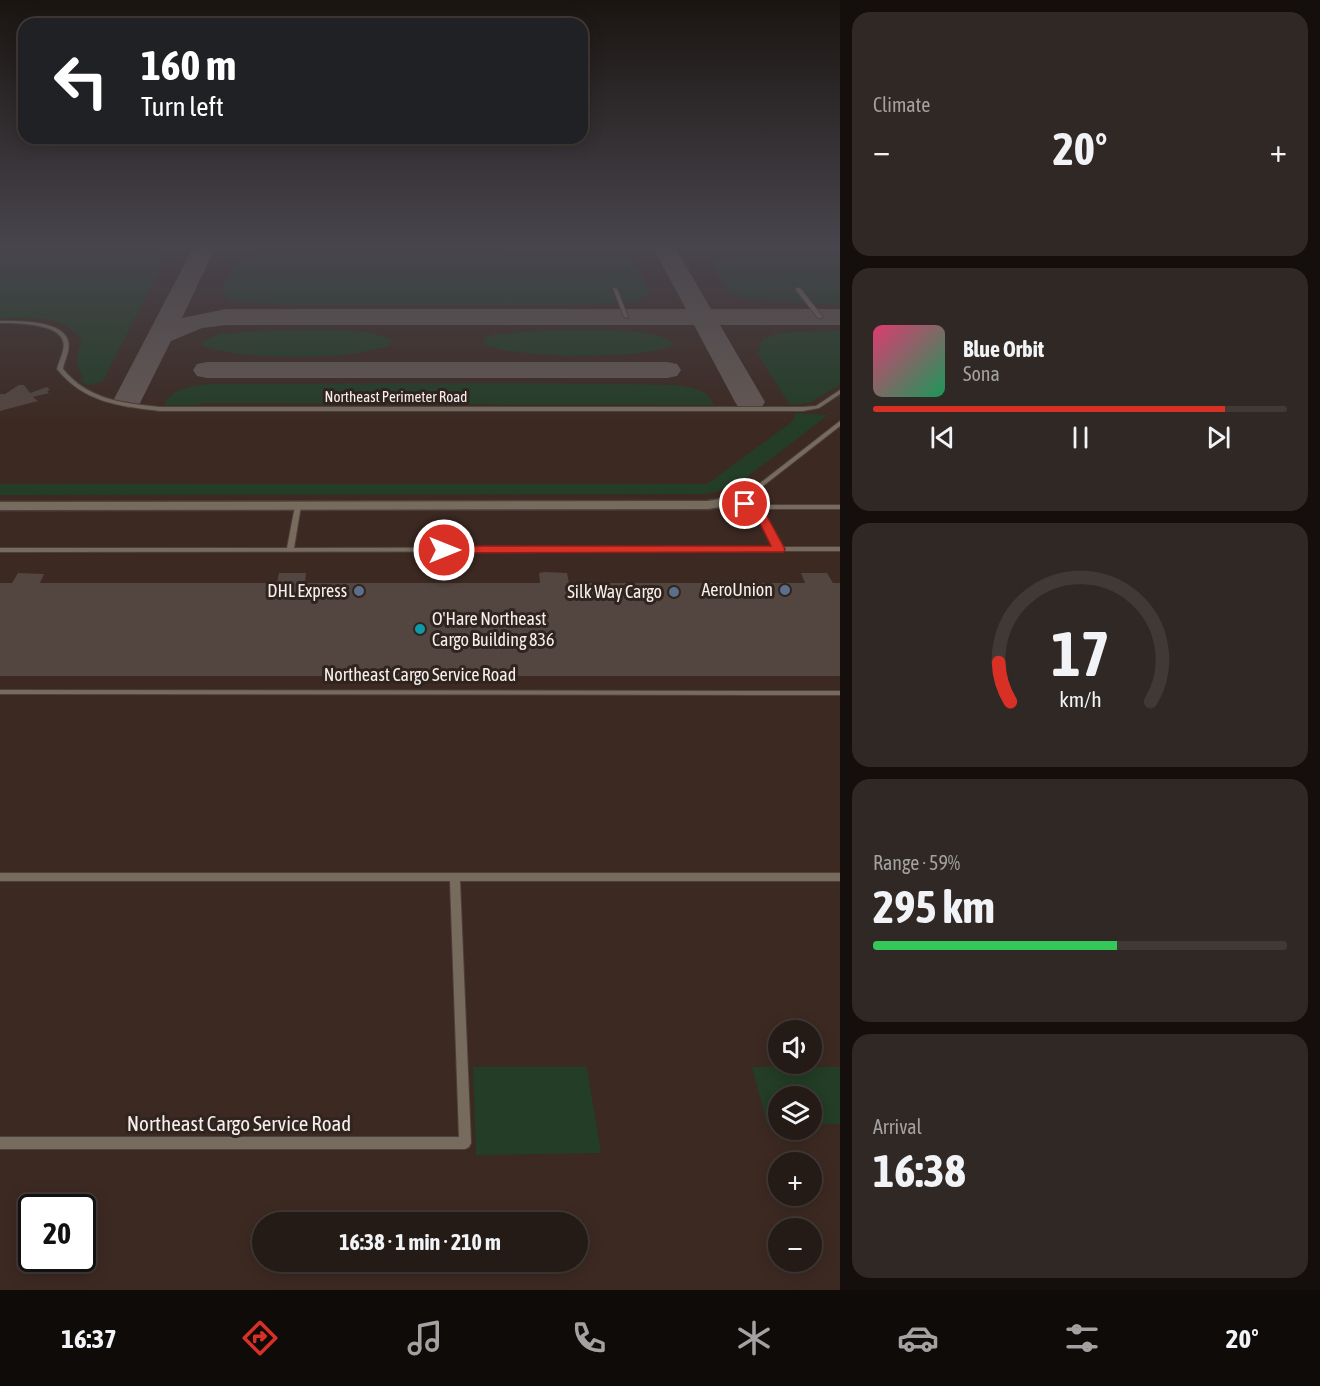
<!DOCTYPE html>
<html lang="en">
<head>
<meta charset="utf-8">
<style>
  :root { --surface:#241b17; --page:#302824; --text:#f1f3f6; --muted:#a3a1a1; --line:#413936; --accent:#d93025 }
  body { margin:0; font-family:"Asap Condensed",sans-serif; background:var(--page); color:var(--text); height:100vh; display:flex; flex-direction:column; font-size:22px; white-space:nowrap }
  * { box-sizing:border-box; margin:0 }
  p { font-size:20px; color:var(--muted) }
  .icon { flex:none; width:33px; height:33px; fill:none; stroke:currentColor; stroke-width:2; stroke-linecap:round; stroke-linejoin:round }
  .map { position:relative; flex:1; overflow:hidden }
  .details { display:flex; flex-direction:column; gap:12px; padding:12px; background:#140f0d; width:480px }
  .details>* { flex:none }
  .top-card { position:absolute; left:18px; top:18px; width:570px; height:126px; border-radius:18px; box-shadow:0 3px 15px #0003,0 0 0 2px var(--line); background:#202124; color:#fff; overflow:hidden }
  .fabs { position:absolute; left:768px; top:1020px; display:grid; gap:12px }
  .fabs a { display:grid; place-items:center; width:54px; height:54px; border-radius:50%; background:var(--surface); box-shadow:0 3px 15px #0003,0 0 0 2px var(--line); font-size:30px }
  .speed { position:absolute; left:18px; top:1194px; display:flex; gap:12px; font-size:30px; font-weight:700; text-align:center }
  .speed>* { display:grid; place-content:center; width:78px; height:78px; border-radius:50%; background:var(--surface); box-shadow:0 3px 15px #0003,0 0 0 2px var(--line); line-height:1 }
  .speed .limit { border:3px solid #111; border-radius:9px; background:#fff; color:#111 }
  .pin { position:absolute; display:grid; place-items:center; width:51px; height:51px; color:#fff; margin:-26px; border:3px solid #fff; border-radius:50%; box-shadow:0 2px 6px #0007 }
  .me { position:absolute; width:66px; margin:-33px; rotate:90deg; stroke-linejoin:round; filter:drop-shadow(0 0 4px #0008) }
  .turn { display:flex; align-items:center; gap:21px; height:126px; padding:0 24px; font-size:27px }
  .turn .icon { width:78px; height:78px; stroke-width:2.5 }
  .turn b { display:block; font-size:42px; line-height:51px }
  .big { font-size:45px; font-weight:700; line-height:1.1 }
  .details .card { flex:1; display:flex; flex-direction:column; justify-content:center; gap:9px; min-width:0; padding:0 21px; border-radius:18px; background:var(--page) }
  .details .dial { align-items:center; gap:0 }
  .dial svg { height:156px; overflow:visible; fill:none; stroke:var(--line); stroke-width:7; stroke-linecap:round; text-anchor:middle }
  .dial text { fill:var(--text); stroke:none }
  .song { display:flex; align-items:center; gap:18px }
  .cover { width:72px; height:72px; border-radius:9px; background:linear-gradient(135deg,hsl(340 70% 55%),hsl(150 70% 35%)) }
  .played { height:6px; border-radius:3px; background:linear-gradient(90deg,var(--accent) 85%,var(--line) 85%) }
  .keys { display:flex; justify-content:space-around; direction:ltr }
  .heat { display:flex; justify-content:space-between; align-items:center; font-size:33px; direction:ltr }
  .charge { height:9px; border-radius:4px; background:linear-gradient(90deg,#34c759 59%,var(--line) 0) }
  .trip { position:absolute; left:252px; top:1212px; width:336px; height:60px; border-radius:30px; background:var(--surface); box-shadow:0 3px 15px #0003,0 0 0 2px var(--line); font-weight:700; line-height:60px; text-align:center }
  .menu { display:flex; height:96px; justify-content:space-around; align-items:center; background:#0e0b09; color:var(--muted) }
  .menu .icon { width:42px; height:42px }
  .menu .active { color:var(--accent) }
  .menu b { font-size:27px; color:var(--text) }
  main { display:flex; flex:1; min-height:0 }
  .map>svg:first-child { display:block }
  .built { fill:#3c2922; fill-rule:evenodd }
  .green { fill:#233d26 }
  .lines { fill:none; stroke-linecap:round; stroke-linejoin:round }
  .taxiway { fill:#645854; fill-rule:evenodd }
  .building { fill:#534540 }
  .lane-casing { stroke:#4c403c; stroke-width:2 }
  .street-casing { stroke:#4c403c; stroke-width:3 }
  .lane { fill:#776b5d; fill-rule:evenodd }
  .street { fill:#776b5d; fill-rule:evenodd }
  .route { fill:#d93025; stroke:#8d1f18; stroke-width:1.5 }
  .service-dot { fill:#5c6f8a; stroke:#30241f; stroke-width:2 }
  .culture-dot { fill:#0f9aa8; stroke:#30241f; stroke-width:2 }
  .labels { text-anchor:middle; stroke-width:6; stroke-linejoin:round; paint-order:stroke }
  .far-street-label { font-size:15px; fill:#f8efec; stroke:#30241f }
  .poi-label { font-size:18px; fill:#f8efec; stroke:#30241f; text-anchor:end }
  .street-label { font-size:18px; fill:#f8efec; stroke:#30241f }
  .near-street-label { font-size:21px; fill:#f8efec; stroke:#30241f }
</style>
</head>
<body>
<main>
<div class="map">
<svg width="840" height="1290" viewBox="0 0 840 1290">
  <rect width="100%" height="100%" fill="#30241f"/>
  <!-- built -->
  <path class="built" d="M 0,244 L 840,244 L 840,1290 L 0,1290 ZM 778,1030 L 812,1030 L 812,1064 L 778,1064 ZM 778,1096 L 812,1096 L 812,1130 L 778,1130 ZM 778,1162 L 812,1162 L 812,1196 L 778,1196 ZM 32,1208 L 82,1208 L 82,1258 L 32,1258 ZM 262,1222 L 578,1222 L 578,1262 L 262,1262 ZM 778,1228 L 812,1228 L 812,1262 L 778,1262 Z"/>
  <!-- green -->
  <g class="green">
    <path d="M 0,244 L 40,244 L 32,255 L 168,255 L 102,382 L 87,385 L 80,379 L 84,378 C 73,364 77,356 82,340 C 64,313 27,318 0,318 Z"/>
    <path d="M 256,255 L 632,255 L 646,285 L 648,296 L 634,302 L 573,305 L 296,305 L 241,302 L 226,298 C 216,281 240,257 256,255 Z"/>
    <path d="M 725,255 L 840,255 L 840,305 L 744,299 L 731,293 L 715,271 L 716,259 Z"/>
    <path d="M 276,330 C 304,330 369,326 391,340 L 392,344 C 359,361 238,360 203,346 L 202,342 L 219,334 Z"/>
    <path d="M 545,330 C 569,330 660,326 673,344 C 656,360 501,359 483,343 L 486,338 L 492,335 Z"/>
    <path d="M 840,330 L 840,384 L 810,403 L 790,405 L 758,354 L 762,340 L 778,333 Z"/>
    <path d="M 509,383 L 678,385 C 693,388 708,390 714,405 L 202,403 L 200,405 L 164,405 C 172,385 200,385 218,384 Z"/>
    <path d="M 795,413 L 828,415 L 735,486 L 708,494 L 0,495 L 0,484 L 707,484 L 793,421 Z"/>
    <path d="M 473,1067 L 587,1067 L 601,1153 L 476,1155 Z"/>
    <path d="M 752,1067 L 840,1067 L 840,1124 L 812,1124 L 812,1096 L 778,1096 L 778,1124 L 767,1124 Z"/>
  </g>
  <g class="lines">
    <!-- taxiway -->
    <g class="taxiway">
      <path d="M 195,244 L 217,244 L 182,318 L 226,309 L 686,309 L 651,244 L 673,244 L 711,309 L 840,309 L 840,325 L 720,325 L 765,402 L 761,408 L 750,411 L 739,408 L 735,402 L 694,325 L 226,325 L 202,328 L 171,341 L 139,405 L 129,408 L 119,405 L 114,399 Z"/>
      <path d="M 207,362 L 667,362 L 677,364 L 681,370 L 677,376 L 667,378 L 207,378 L 197,376 L 193,370 L 197,364 Z"/>
    </g>
  </g>
  <!-- building -->
  <g class="building">
    <path d="M 19,385 L 24,385 L 30,393 L 47,387 L 50,390 L 47,391 L 49,393 L 33,397 L 38,401 L 0,411 L 0,394 L 5,394 Z"/>
    <path d="M 544,572 L 567,573 L 569,583 L 805,583 L 801,573 L 827,573 L 833,583 L 840,583 L 840,676 L 0,676 L 0,583 L 12,583 L 18,573 L 44,574 L 40,583 L 277,583 L 279,573 L 306,573 L 305,583 L 540,583 L 539,573 Z"/>
  </g>
  <g class="lines">
    <!-- lane casing -->
    <g class="lane-casing">
      <g id="lane">
        <path d="M 613,288 L 617,289 L 628,317 L 628,318 L 624,317 Z"/>
        <path d="M 796,288 L 800,288 L 822,316 L 822,318 L 818,318 L 796,290 Z"/>
        <path d="M 0,321 C 17,321 63,320 68,341 C 71,350 64,361 63,369 C 88,400 123,403 160,407 L 803,407 L 816,406 L 840,390 L 840,394 L 819,408 L 803,411 L 160,411 C 120,406 84,403 57,369 C 59,360 66,349 63,341 C 58,323 15,323 0,323 Z"/>
        <path d="M 840,421 L 840,426 L 763,486 L 738,500 L 757,505 L 840,505 L 840,509 L 761,509 L 781,547 L 840,547 L 840,551 L 0,552 L 0,548 L 287,548 L 295,506 L 298,504 L 301,506 L 294,548 L 775,547 L 755,508 L 731,502 L 730,501 L 759,484 Z"/>
        <path d="M 0,690 L 840,691 L 840,695 L 0,694 Z"/>
        <path d="M 0,873 L 840,873 L 840,881 L 460,881 L 471,1143 L 469,1147 L 465,1149 L 0,1149 L 0,1137 L 459,1137 L 450,881 L 0,881 Z"/>
      </g>
    </g>
    <!-- street casing -->
    <g class="street-casing">
      <path id="street" d="M 733,497 L 737,498 L 739,501 L 737,504 L 708,509 L 0,510 L 0,502 L 708,501 Z"/>
    </g>
    <!-- lane -->
    <use href="#lane" class="lane"/>
    <!-- street -->
    <use href="#street" class="street"/>
  </g>
  <!-- sky -->
  <linearGradient id="sky" x2="0" y2="1"><stop stop-color="#1a1411"/><stop offset="0.58" stop-color="#48454d"/><stop offset="1" stop-color="#48454d" stop-opacity="0"/></linearGradient>
  <rect width="840" height="424" fill="url(#sky)"/>
  <!-- route -->
  <path class="route" d="M 745,501 L 761,505 L 785,549 L 784,552 L 444,553 L 438,550 L 444,546 L 771,546 L 753,509 L 740,504 Z"/>
  <!-- markers -->
  <g class="service-dot">
    <circle cx="785" cy="590" r="6"/>
    <circle cx="359" cy="591" r="6"/>
    <circle cx="674" cy="592" r="6"/>
  </g>
  <circle class="culture-dot" cx="420" cy="629" r="6"/>
  <g class="labels">
    <!-- far-street labels -->
    <g class="far-street-label">
      <text x="396" y="402">Northeast Perimeter Road</text>
    </g>
    <!-- poi labels -->
    <g class="poi-label">
      <text x="773" y="596">AeroUnion</text>
      <text x="347" y="597">DHL Express</text>
      <text x="662" y="598">Silk Way Cargo</text>
      <text x="432" y="625" text-anchor="start">O'Hare Northeast<tspan x="432" dy="21">Cargo Building 836</tspan></text>
    </g>
    <!-- street labels -->
    <g class="street-label">
      <text x="420" y="681">Northeast Cargo Service Road</text>
    </g>
    <!-- near-street labels -->
    <g class="near-street-label">
      <text x="239" y="1131">Northeast Cargo Service Road</text>
    </g>
  </g>
</svg>
<div class="fabs">
<a><svg class="icon" aria-label="sound" viewBox="0 0 24 24"><path d="M4 9h4l5-4v14l-5-4H4zM17 9q2 3 0 6"/></svg></a>
<a><svg class="icon" aria-label="layers" viewBox="0 0 24 24"><path d="M12 4l9 5-9 5-9-5zM3 14l9 5 9-5"/></svg></a>
<a>+</a>
<a>−</a>
</div>
<div class="speed"><div class="limit">20</div></div>
<div class="pin" style="left:745px;top:504px;background:#d93025"><svg class="icon" aria-label="arrive" viewBox="0 0 24 24"><path d="M6 21V4h12l-3 4 3 4H6"/></svg></div>
<svg class="me" style="left:444px;top:550px" viewBox="-20 -20 40 40"><circle r="17" fill="#d93025" stroke="#fff" stroke-width="3"/><path d="M0-11L8 9 0 5-8 9z" fill="#fff"/></svg>
<div class="trip">16:38 · 1 min · 210 m</div>
<div class="top-card">
<div class="turn"><svg class="icon" aria-label="left" viewBox="0 0 24 24"><path d="M17 20v-9H6M10 6l-5 5 5 5"/></svg><div><b>160 m</b>Turn left</div></div>
</div>
</div>
<section class="details">
<div class="card"><p>Climate</p>
<div class="heat"><a>−</a><b class="big">20°</b><a>+</a></div>
</div>
<div class="card">
<div class="song"><i class="cover"></i><div><b>Blue Orbit</b><p>Sona</p></div></div>
<div class="played"></div>
<div class="keys"><svg class="icon" aria-label="previous" viewBox="0 0 24 24"><path d="M18 5L8 12l10 7zM5 5v14"/></svg><svg class="icon" aria-label="pause" viewBox="0 0 24 24"><path d="M8 5v14M16 5v14"/></svg><svg class="icon" aria-label="next" viewBox="0 0 24 24"><path d="M6 5l10 7-10 7zM19 5v14"/></svg></div>
</div>
<div class="card dial"><svg viewBox="0 0 100 80">
<path d="M14 69A42 42 0 1 1 86 69"/>
<path d="M14 69A42 42 0 0 1 8 49" stroke="#d93025"/>
<text x="50" y="56" font-size="32" font-weight="700">17</text>
<text x="50" y="72" font-size="11">km/h</text>
</svg></div>
<div class="card"><p>Range · 59%</p><b class="big">295 km</b><div class="charge"></div></div>
<div class="card"><p>Arrival</p><b class="big">16:38</b></div>
</section>
</main>
<nav class="menu">
<b>16:37</b>
<svg class="icon active" aria-label="directions" viewBox="0 0 24 24"><path d="M12 3l9 9-9 9-9-9zM9 14v-3h6M13 9l2 2-2 2"/></svg>
<svg class="icon" aria-label="music" viewBox="0 0 24 24"><path d="M9 18V5l10-2v13"/><circle cx="6" cy="18" r="3"/><circle cx="16" cy="16" r="3"/></svg>
<svg class="icon" aria-label="phone" viewBox="0 0 24 24"><path d="M5 4h4l2 5-3 2q2 4 5 5l2-3 5 2v4C11 20 4 13 5 4z"/></svg>
<svg class="icon" aria-label="climate" viewBox="0 0 24 24"><path d="M12 3v18M4 7l16 10M4 17L20 7"/></svg>
<svg class="icon" aria-label="car" viewBox="0 0 24 24"><path d="M5 17H2v-5l4-1 3-4h7l3 4 3 1v5h-3M9 17h6M6 11h13"/><circle cx="7" cy="17" r="2"/><circle cx="17" cy="17" r="2"/></svg>
<svg class="icon" aria-label="filters" viewBox="0 0 24 24"><path d="M4 7h16M4 17h16"/><circle cx="9" cy="7" r="2"/><circle cx="15" cy="17" r="2"/></svg>
<b>20°</b>
</nav>
</body>
</html>
